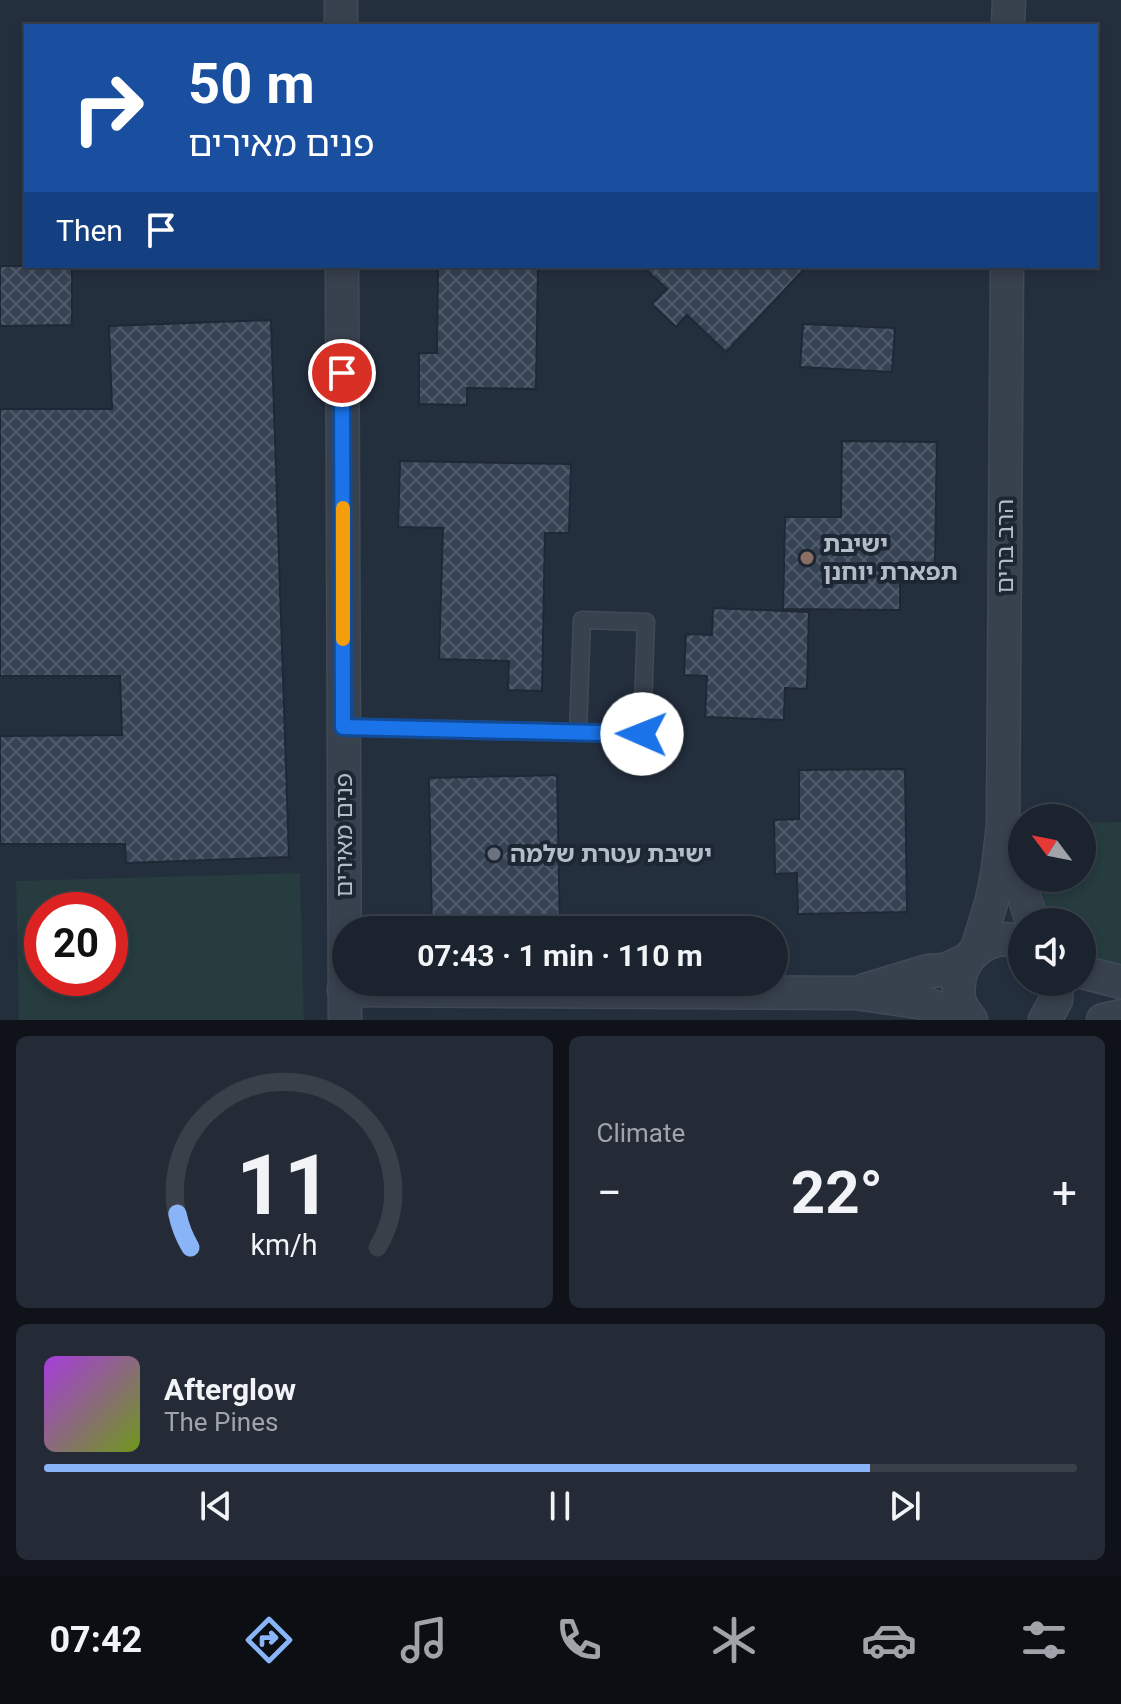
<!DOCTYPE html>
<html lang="en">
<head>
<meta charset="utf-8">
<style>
  :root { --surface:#1b232e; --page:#242b36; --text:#f1f3f6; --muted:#a0a4aa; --line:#39404a; --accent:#8ab4f8 }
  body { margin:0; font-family:Roboto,"Noto Sans Hebrew",sans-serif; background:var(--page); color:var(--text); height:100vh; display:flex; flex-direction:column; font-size:30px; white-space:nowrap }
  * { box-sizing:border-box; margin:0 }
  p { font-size:26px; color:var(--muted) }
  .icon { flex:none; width:44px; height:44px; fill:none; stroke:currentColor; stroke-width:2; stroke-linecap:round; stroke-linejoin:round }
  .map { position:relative; height:1020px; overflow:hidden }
  .details { display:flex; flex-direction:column; gap:16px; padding:16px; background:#0f1319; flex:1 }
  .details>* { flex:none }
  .hud { position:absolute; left:24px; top:24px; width:1074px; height:244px; border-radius:0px; box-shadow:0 4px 12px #0003,0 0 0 2px var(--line); background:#1a4fa0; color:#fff; overflow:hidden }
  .needle { width:52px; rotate:302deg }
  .buttons { position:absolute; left:1008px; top:804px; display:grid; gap:16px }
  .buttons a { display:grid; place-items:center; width:88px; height:88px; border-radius:50%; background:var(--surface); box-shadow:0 4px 12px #0003,0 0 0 2px var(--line); font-size:40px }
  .speed { position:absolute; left:24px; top:892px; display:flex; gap:16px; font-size:40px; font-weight:700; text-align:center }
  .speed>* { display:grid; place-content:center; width:104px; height:104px; border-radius:50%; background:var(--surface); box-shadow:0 4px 12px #0003,0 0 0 2px var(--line); line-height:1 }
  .speed .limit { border:12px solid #d22; background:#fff; color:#111 }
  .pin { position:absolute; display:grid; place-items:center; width:68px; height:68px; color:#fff; margin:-34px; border:4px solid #fff; border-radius:50%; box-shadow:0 2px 8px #0007 }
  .me { position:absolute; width:88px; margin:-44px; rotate:271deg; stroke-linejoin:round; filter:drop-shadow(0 0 6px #0008) }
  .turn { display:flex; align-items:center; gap:28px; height:168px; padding:0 32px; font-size:36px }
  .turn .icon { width:104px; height:104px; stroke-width:2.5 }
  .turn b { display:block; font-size:56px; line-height:68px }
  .then { display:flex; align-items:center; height:76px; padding:0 32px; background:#0003; gap:16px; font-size:30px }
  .big { font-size:60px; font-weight:700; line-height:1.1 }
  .details .widget { flex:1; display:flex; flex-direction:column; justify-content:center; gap:12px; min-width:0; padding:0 28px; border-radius:12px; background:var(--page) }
  .details .dial { align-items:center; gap:0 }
  .dial svg { height:208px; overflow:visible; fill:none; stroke:var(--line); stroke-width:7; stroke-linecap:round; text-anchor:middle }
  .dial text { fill:var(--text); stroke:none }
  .song { display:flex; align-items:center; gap:24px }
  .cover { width:96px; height:96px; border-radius:12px; background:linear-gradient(135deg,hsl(280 70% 55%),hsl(80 70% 35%)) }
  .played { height:8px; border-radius:4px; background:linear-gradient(90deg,var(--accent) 80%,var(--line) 80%) }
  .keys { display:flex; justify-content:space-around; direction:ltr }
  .heat { display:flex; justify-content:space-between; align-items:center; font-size:44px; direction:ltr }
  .details .tiles { flex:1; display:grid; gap:16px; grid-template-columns:1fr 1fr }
  .widget:last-child { grid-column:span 2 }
  .trip { position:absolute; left:332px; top:916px; width:456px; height:80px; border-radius:40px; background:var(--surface); box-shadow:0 4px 12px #0003,0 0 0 2px var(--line); font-weight:700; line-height:80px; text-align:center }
  .dock { display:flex; height:128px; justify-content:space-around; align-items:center; background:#0b0e12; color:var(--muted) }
  .dock .icon { width:56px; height:56px }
  .dock .current { color:var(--accent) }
  .dock b { font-size:36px; color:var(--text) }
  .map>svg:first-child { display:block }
  .green { fill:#263c3f; fill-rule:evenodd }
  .building { fill:url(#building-cross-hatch); stroke:#1f2835; stroke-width:2 }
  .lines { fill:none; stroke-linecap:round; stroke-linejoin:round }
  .lane-casing { stroke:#414a57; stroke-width:19 }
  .street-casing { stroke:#414a57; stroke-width:35 }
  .lane { stroke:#38414e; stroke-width:16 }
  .street { stroke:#38414e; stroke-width:32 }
  .route-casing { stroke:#114b97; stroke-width:20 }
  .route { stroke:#1a73e8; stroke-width:14 }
  .slow { stroke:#f59e0b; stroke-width:14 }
  .education-dot { fill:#8d6e63; stroke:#1d2633; stroke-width:3 }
  .worship-dot { fill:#6b7280; stroke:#1d2633; stroke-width:3 }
  .labels { text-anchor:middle; stroke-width:8; stroke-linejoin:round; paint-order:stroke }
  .poi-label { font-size:24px; font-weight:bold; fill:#b4bcc9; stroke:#1d2633; text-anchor:start }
  .street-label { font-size:24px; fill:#b4bcc9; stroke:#1d2633 }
</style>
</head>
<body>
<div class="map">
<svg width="1121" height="1020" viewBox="0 0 1121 1020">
  <defs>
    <pattern id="building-cross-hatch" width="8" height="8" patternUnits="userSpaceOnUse" patternTransform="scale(2)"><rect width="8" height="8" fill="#364354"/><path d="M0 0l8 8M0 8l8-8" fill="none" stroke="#515c6b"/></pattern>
  </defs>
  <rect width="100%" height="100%" fill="#242f3e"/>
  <!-- green -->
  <g class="green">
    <path d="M 1121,822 L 1121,965 L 1109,964 L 1082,955 L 1082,922 L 1050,922 L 1044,905 L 1042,878 L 1082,878 L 1082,823 Z"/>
    <path d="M 300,873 L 304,1020 L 19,1020 L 16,881 ZM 110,910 L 110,978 L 42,978 L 42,910 Z"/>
  </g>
  <!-- building -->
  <g class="building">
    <path d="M 0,266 L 72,266 L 72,325 L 0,326 Z"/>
    <path d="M 438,266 L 538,266 L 536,389 L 467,388 L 467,405 L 419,404 L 419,353 L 437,353 Z"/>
    <path d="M 642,266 L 807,266 L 726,352 L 687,315 L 676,327 L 652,304 L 667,289 Z"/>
    <path d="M 271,320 L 289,857 L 126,863 L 125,844 L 0,844 L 0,736 L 122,735 L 120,676 L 0,676 L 0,409 L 112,409 L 109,326 Z"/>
    <path d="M 803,324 L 895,328 L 892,372 L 800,367 Z"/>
    <path d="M 842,441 L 937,442 L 935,563 L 900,562 L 900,610 L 783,609 L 785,517 L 841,517 Z"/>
    <path d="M 400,461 L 571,464 L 569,533 L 545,533 L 542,691 L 508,690 L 509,661 L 439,659 L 443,528 L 398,527 Z"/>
    <path d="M 713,608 L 809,612 L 807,689 L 785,688 L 784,720 L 705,717 L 707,676 L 684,675 L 686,634 L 712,635 Z"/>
    <path d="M 905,769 L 907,912 L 798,914 L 797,873 L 775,874 L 774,820 L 799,819 L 799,770 Z"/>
    <path d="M 557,775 L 560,930 L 432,930 L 429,778 Z"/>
  </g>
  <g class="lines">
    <!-- lane casing -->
    <g class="lane-casing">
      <g id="lane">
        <path d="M 582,620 L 646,622 L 642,734 L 578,732 Z"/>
        <path d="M 343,727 L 578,732"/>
      </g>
    </g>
    <!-- street casing -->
    <g class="street-casing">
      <g id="street">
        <path d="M 341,0 L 341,26"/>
        <path d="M 1008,26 L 1009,0"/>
        <path d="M 342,266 L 345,1020"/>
        <path d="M 1007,840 L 1032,922"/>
        <path d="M 977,949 L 992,900 L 998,869 L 1003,825 L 1007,266"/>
        <path d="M 1082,972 L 1121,982"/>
        <path d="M 344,990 L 855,993 L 925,1003 L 964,1020"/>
        <path d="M 865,990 L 928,971 L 945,970 L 967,960"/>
        <path d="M 971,1020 C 966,1013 960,1007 959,998 C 954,960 986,930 1022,942"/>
        <path d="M 1045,1020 L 1056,1000 L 1057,982"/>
        <path d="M 1103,1020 L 1121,1016"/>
      </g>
    </g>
    <!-- lane -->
    <use href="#lane" class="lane"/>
    <!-- street -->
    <use href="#street" class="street"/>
  </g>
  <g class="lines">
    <!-- route casing -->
    <g class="route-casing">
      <path id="route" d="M 342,373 L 343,727 L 642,734"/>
    </g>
    <!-- route -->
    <use href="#route" class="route"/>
    <!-- slow -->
    <path class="slow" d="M 343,508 L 343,639"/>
  </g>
  <!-- markers -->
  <circle class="education-dot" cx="807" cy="558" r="8"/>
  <circle class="worship-dot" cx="494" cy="854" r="8"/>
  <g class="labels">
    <!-- poi labels -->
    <g class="poi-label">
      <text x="823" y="552">ישיבת<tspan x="823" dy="28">תפארת יוחנן</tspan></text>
      <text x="510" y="862">ישיבת עטרת שלמה</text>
    </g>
    <!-- street labels -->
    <g class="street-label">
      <text transform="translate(1005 546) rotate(-90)" y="8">הרב ברים</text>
      <text transform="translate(344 835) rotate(-90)" y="8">פנים מאירים</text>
    </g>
  </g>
</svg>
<div class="buttons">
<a><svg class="needle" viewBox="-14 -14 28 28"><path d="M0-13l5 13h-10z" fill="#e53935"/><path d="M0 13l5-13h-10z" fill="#a0a4aa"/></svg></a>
<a><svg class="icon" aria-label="sound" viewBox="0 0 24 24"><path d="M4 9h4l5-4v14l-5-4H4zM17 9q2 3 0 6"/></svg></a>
</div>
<div class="speed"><div class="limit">20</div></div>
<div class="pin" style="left:342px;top:373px;background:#d93025"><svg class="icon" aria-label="arrive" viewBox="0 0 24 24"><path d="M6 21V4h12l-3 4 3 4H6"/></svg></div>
<svg class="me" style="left:642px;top:734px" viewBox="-20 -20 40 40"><circle r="19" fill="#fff"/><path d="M0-13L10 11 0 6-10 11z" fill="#1a73e8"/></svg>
<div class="trip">07:43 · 1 min · 110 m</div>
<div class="hud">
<div class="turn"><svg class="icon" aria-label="right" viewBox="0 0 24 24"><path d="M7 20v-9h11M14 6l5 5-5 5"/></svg><div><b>50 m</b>פנים מאירים</div></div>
<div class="then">Then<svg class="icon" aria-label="arrive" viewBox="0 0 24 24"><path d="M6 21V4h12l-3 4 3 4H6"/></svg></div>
</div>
</div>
<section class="details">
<div class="tiles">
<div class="widget dial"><svg viewBox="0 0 100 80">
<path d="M14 69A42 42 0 1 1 86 69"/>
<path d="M14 69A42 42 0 0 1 9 56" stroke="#8ab4f8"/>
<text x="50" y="56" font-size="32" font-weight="700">11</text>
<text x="50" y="72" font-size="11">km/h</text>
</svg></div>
<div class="widget"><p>Climate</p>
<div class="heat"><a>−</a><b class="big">22°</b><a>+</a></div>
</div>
<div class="widget">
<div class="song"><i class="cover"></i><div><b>Afterglow</b><p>The Pines</p></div></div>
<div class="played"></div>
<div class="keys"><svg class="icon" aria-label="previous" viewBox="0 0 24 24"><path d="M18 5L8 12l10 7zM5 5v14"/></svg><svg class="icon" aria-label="pause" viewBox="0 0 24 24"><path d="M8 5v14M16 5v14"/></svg><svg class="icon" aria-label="next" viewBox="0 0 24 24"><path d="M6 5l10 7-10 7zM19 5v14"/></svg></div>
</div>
</div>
</section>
<nav class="dock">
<b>07:42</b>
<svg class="icon current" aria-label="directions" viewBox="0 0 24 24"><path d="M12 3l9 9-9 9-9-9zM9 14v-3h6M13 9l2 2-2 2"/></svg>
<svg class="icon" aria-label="music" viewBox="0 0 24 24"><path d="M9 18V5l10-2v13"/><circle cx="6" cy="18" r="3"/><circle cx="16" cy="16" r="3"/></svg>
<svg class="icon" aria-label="phone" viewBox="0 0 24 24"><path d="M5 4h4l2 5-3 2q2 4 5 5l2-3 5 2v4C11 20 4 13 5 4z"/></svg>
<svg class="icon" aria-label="climate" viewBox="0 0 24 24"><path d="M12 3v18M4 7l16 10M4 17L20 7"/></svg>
<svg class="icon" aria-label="car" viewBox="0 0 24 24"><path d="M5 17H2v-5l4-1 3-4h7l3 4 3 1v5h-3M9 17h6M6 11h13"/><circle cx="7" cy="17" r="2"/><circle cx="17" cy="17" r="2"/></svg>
<svg class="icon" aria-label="filters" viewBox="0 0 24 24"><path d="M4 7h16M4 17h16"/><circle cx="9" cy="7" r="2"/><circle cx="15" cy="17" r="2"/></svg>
</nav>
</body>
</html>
